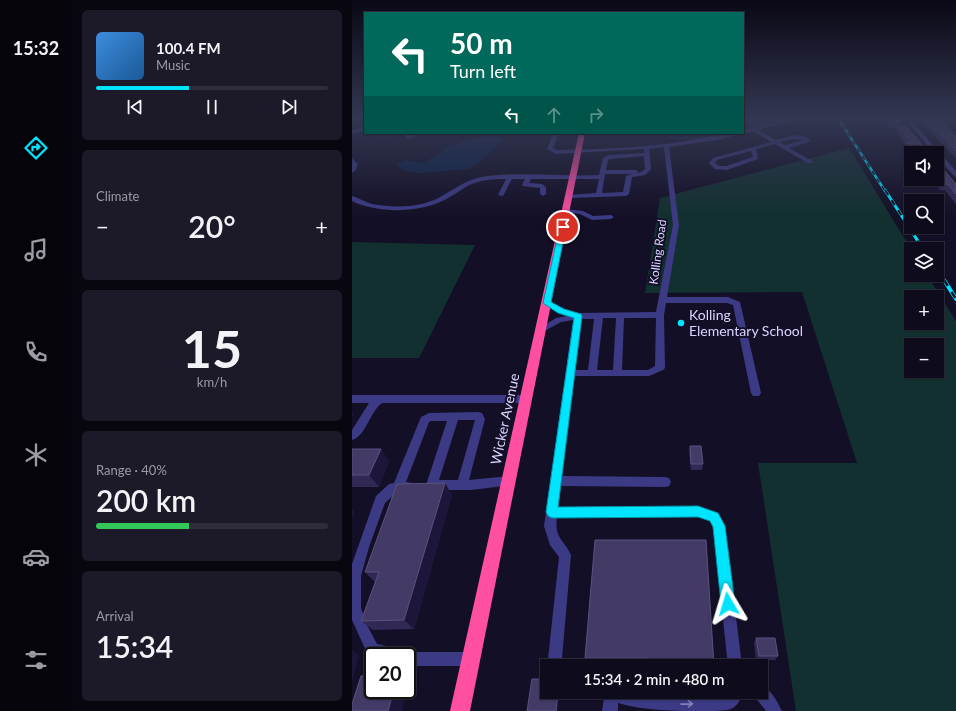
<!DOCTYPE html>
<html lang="en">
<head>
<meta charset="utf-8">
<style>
  :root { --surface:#0e0b1c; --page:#1c1929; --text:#f1f3f6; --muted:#9b9ba3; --line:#2e2b3b; --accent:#00e5ff }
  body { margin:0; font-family:Lato,sans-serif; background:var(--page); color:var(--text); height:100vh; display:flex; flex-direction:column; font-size:15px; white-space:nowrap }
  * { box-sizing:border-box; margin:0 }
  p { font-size:13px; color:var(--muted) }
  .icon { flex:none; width:22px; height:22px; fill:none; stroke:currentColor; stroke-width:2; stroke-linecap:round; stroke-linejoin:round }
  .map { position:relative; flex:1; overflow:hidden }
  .side { display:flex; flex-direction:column; gap:10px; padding:10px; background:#08060f; width:280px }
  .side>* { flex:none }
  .banner { position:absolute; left:12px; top:12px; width:380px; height:122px; border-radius:0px; box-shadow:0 1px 3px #0004,0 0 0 1px var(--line); background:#00695c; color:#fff; overflow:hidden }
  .buttons { position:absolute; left:552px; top:146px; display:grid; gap:8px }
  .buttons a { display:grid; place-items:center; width:40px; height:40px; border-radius:0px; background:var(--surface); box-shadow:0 1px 3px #0004,0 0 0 1px var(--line); font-size:20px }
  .speed { position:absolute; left:12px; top:647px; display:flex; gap:8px; font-size:20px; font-weight:700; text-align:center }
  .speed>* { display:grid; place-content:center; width:52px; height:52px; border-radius:50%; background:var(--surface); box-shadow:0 1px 3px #0004,0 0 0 1px var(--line); line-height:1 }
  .speed .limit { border:2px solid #111; border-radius:6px; background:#fff; color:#111 }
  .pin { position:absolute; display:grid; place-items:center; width:34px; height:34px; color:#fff; margin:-17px; border:2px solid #fff; border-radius:50%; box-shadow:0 1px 4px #0007 }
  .me { position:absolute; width:44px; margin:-22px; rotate:353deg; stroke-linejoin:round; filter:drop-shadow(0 0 3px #0008) }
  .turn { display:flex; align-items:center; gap:14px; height:84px; padding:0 20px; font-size:18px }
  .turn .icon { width:52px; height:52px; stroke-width:2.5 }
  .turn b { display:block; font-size:28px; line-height:34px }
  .lanes { display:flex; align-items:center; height:38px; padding:0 20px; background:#0003; justify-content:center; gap:20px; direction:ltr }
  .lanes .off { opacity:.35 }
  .big { font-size:30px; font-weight:600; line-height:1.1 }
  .side .card { flex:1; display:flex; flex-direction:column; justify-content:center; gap:6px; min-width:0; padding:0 14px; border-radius:6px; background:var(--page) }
  .side .dial { align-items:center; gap:0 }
  .dial b { font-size:52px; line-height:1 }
  .song { display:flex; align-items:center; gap:12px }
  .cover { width:48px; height:48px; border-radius:6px; background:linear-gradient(135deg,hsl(210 70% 55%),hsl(210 70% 35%)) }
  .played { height:4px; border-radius:2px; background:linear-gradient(90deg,var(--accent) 40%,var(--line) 40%) }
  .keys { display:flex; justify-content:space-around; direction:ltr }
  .heat { display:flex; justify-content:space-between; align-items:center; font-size:22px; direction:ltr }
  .charge { height:6px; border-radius:3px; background:linear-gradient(90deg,#34c759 40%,var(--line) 0) }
  .trip { position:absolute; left:188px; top:659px; width:228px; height:40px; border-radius:0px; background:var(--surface); box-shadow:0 1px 3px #0004,0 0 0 1px var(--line); font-weight:600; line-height:40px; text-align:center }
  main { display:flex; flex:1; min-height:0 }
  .tab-bar { display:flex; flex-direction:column; width:72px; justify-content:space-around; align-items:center; background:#06040b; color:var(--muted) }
  .tab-bar .icon { width:28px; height:28px }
  .tab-bar .active { color:var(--accent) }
  .tab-bar b { font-size:18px; color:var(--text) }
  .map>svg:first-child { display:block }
  .green { fill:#12302f; fill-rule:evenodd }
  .water { fill:#0c2248 }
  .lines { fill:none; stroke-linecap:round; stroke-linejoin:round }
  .minor { fill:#3d3a85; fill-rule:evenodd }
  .highway { fill:#ff4fa3; fill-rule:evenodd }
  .rail-far2-casing { stroke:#00e5ff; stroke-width:2.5 }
  .rail-far1-casing { stroke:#00e5ff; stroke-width:3 }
  .rail-casing { stroke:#00e5ff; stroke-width:4 }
  .rail-far2 { stroke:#130f26; stroke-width:1.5; stroke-dasharray:4.5; stroke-linecap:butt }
  .rail-far1 { stroke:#130f26; stroke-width:2; stroke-dasharray:6; stroke-linecap:butt }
  .rail { stroke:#130f26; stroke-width:2.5; stroke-dasharray:7; stroke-linecap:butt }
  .wall { fill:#312854 }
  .shaded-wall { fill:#1d163a }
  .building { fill:#433a66; stroke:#5a527e }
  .oneway { stroke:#837fbc }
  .route { fill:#00e5ff; stroke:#0095a6 }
  .poi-dot { fill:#00e5ff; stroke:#130f26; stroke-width:1.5 }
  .labels { text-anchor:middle; stroke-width:4; stroke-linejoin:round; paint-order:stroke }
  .far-street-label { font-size:12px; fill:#d9d4ff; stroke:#130f26 }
  .poi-label { font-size:14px; fill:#d9d4ff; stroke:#130f26; text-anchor:start }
  .street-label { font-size:14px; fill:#d9d4ff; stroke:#130f26 }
</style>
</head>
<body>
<main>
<nav class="tab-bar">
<b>15:32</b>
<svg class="icon active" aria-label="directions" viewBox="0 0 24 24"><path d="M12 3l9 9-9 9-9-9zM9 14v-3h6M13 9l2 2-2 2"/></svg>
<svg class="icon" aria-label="music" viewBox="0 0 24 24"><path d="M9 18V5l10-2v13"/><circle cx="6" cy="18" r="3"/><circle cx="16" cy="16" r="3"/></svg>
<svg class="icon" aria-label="phone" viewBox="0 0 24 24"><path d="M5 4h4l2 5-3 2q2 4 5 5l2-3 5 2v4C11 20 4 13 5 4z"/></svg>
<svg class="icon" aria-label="climate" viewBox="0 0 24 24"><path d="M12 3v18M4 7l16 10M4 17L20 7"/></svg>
<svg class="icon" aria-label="car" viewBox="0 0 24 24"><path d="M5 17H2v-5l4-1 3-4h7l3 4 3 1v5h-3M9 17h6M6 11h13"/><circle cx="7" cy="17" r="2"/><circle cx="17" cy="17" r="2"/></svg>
<svg class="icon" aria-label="filters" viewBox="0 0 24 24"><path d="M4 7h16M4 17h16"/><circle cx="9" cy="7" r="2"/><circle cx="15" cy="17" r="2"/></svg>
</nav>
<section class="side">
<div class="card">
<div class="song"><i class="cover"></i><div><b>100.4 FM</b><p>Music</p></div></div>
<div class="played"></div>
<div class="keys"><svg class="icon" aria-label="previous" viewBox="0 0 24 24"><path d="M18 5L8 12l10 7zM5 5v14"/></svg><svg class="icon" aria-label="pause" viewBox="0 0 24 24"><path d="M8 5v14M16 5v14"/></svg><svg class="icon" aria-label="next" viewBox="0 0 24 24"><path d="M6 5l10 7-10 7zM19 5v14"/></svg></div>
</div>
<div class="card"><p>Climate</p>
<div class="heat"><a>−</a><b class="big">20°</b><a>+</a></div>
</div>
<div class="card dial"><b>15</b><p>km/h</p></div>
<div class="card"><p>Range · 40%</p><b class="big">200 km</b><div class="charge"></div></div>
<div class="card"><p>Arrival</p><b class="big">15:34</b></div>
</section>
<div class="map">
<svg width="604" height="711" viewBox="0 0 604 711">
  <rect width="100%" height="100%" fill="#130f26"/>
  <!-- green -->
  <g class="green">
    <path d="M 497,148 L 559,249 L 559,275 L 575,275 L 604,321 L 604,711 L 444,711 L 406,463 L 505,463 L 450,292 L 293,293 L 308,198 ZM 559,297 L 585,297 L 585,323 L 559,323 ZM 559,345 L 585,345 L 585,371 L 559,371 Z"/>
    <path d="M 0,242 L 123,245 L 67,358 L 0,358 Z"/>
  </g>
  <!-- water -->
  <g class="water">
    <path d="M 391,118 L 440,118 L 391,130 Z"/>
    <path d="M 311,133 L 377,133 C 362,137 323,145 311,133 Z"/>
    <path d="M 133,134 L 144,137 L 150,140 L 129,161 L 117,169 L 67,173 L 50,170 L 44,164 L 54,160 L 72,163 L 96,147 Z"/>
  </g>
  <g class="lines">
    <!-- minor -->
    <g class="minor">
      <path d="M 441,118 L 449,118 L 406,130 L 424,140 L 442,135 L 455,137 L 458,141 L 457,142 L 437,148 L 460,161 L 460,163 L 456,163 L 423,144 L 404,149 L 406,159 L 375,170 L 363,169 L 357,163 L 361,158 L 419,142 L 401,131 L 365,140 L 317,147 L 327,225 L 315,297 L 376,297 L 388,302 L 409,393 L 407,396 L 401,396 L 399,393 L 381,305 L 375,303 L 314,303 L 312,315 L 313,368 L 311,370 L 297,376 L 222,376 L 210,476 L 313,477 L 317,478 L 319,482 L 317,486 L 313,487 L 209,486 L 206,507 L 346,507 L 366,513 L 373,526 L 390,666 L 376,666 L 361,527 L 358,521 L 346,517 L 205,517 C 202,539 212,539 219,555 L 210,658 L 214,666 L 199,666 L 196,659 L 207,557 L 198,545 L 192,526 L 221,320 L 209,322 L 189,333 L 185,330 L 204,318 L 215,316 L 206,313 L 192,305 L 191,303 L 195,300 L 212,309 L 226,313 L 304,312 L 321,225 L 312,147 L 297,149 L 299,169 L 293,175 L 280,177 L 277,194 L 274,196 L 218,198 L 216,197 L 216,195 L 244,193 L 247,179 L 179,179 L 177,183 L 190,184 L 194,187 L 194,194 L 191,196 L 188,194 L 188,188 L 171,186 L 170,185 L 173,179 L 160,179 L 151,196 L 146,195 L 154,179 C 138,179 125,180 112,188 C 104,193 96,199 88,202 C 63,213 24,213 0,201 L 0,196 C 7,198 13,202 20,204 C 41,208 69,208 88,197 C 101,190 114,180 129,177 C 165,171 210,177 247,175 L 251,158 L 257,155 L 292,153 L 292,149 L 204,154 L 195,149 L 201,133 L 207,133 L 201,148 L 205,150 C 244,149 283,148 321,143 C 344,140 368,133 391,133 L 391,130 ZM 442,139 L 452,140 L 433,145 L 428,142 ZM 399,151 L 401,157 L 374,166 L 367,166 L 363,163 L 365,160 ZM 292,156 L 293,169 L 289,172 L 286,173 L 286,171 L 284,170 L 254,170 L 256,160 L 258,159 ZM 253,174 L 280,174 L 274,176 L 271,192 L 250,193 ZM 251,318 L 264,318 L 261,370 L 245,370 ZM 272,318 L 304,318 L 303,366 L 296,370 L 270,370 ZM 230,319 L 242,319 L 236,370 L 223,370 Z"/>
      <path d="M 552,118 L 557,118 L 604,171 L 604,177 L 602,176 L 585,156 L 585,153 L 582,153 Z"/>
      <path d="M 13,127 L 13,131 L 0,134 L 0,130 Z"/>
      <path d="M 49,133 L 55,133 L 57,135 L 72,133 L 56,139 Z"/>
      <path d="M 0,158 L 6,164 L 3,171 L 0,173 Z"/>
      <path d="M 214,209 L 231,211 L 241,216 L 259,215 L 262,217 L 259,219 L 240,220 L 228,214 L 212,212 L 212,210 Z"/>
      <path d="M 0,395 L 174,395 L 177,396 L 179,399 L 177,402 L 174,403 L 30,403 C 17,413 14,436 0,440 L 0,430 L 17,403 L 0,403 Z"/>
      <path d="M 126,412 L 130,413 L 133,419 L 117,480 L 157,476 L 161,477 L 163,481 L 161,485 L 119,490 L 80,490 L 76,489 L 74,485 L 95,421 L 79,421 L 77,422 L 54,482 L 60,483 L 62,487 L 60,491 L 44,493 L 33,503 L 17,547 L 9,576 L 9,608 L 15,625 L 25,644 L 48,649 L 53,652 L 119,652 L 124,654 L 126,659 L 124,664 L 119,666 L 62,666 L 55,665 L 55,656 L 21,657 L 16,655 L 0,620 L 0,564 L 24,496 L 37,484 L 42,483 L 69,417 L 77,413 ZM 106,420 L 123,420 L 106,480 L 87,480 Z"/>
      <path d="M 409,685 C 419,689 425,701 430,711 L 414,711 L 403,697 L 401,692 L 409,692 Z"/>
      <path d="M 249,692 L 280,692 L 315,696 L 373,696 L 376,692 L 390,692 C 389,699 386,706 379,709 C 372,711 360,711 352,711 C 323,711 294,711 266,703 L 266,711 L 250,711 L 252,698 Z"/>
    </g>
    <!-- highway -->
    <path class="highway" d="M 227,133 L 233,133 L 118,711 L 98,711 Z"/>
    <!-- rail-far2 casing -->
    <g class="rail-far2-casing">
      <path id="rail-far2" d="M 486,118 L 533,191"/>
    </g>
    <!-- rail-far1 casing -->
    <g class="rail-far1-casing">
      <g id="rail-far1">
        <path d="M 533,190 L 571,249"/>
        <path d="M 585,270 L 592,281"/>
      </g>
    </g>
    <!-- rail casing -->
    <g class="rail-casing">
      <path id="rail" d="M 592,280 L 604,299"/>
    </g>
    <!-- rail-far2 -->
    <use href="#rail-far2" class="rail-far2"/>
    <!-- rail-far1 -->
    <use href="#rail-far1" class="rail-far1"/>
    <!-- rail -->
    <use href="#rail" class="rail"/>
  </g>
  <!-- wall -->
  <g class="wall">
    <path d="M 528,118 L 545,118 L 549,122 L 548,126 L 578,153 L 559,153 L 559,156 L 558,156 L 553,149 L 554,145 L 544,131 L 545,128 L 537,128 Z"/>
    <path d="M 566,118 L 587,118 L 604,136 L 604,159 Z"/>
    <path d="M 599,118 L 604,118 L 604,123 Z"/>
    <path d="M 585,162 L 604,184 L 604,204 L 593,190 L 588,190 L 579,179 L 585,179 Z"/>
    <path d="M 338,446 L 351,464 L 350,470 L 339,470 L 337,452 Z"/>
    <path d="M 0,449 L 37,461 L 27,487 L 0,487 Z"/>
    <path d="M 93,483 L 100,495 L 62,629 L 21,630 L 9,621 L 23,582 L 13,572 Z"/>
    <path d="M 243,540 L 362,666 L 235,666 L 233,658 Z"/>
    <path d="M 404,638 L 426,656 L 423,660 L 404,660 L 402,643 Z"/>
    <path d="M 296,692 L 362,692 L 361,694 L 315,694 Z"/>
  </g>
  <!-- shaded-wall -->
  <g class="shaded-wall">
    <path d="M 0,119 L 3,119 L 5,124 L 0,125 Z"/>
    <path d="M 28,133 L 37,133 L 37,137 L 30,139 Z"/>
    <path d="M 0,410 L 2,413 L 0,417 Z"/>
    <path d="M 29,449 L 37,461 L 27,487 L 17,475 Z"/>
    <path d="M 93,483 L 100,495 L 62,629 L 52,620 Z"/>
    <path d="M 0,508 L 3,512 L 0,519 Z"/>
    <path d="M 0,650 L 7,655 L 0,683 Z"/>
    <path d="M 55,681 L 57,683 L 50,711 L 36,711 L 42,690 L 55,690 Z"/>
    <path d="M 206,692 L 208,692 L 206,711 L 204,711 Z"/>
  </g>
  <!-- building -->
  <g class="building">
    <path d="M 535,118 L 545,118 L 549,122 L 539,122 Z"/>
    <path d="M 573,118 L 587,118 L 604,136 L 604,151 Z"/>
    <path d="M 545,126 L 554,126 L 578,153 L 566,153 L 564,151 L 561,151 L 555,143 L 560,143 Z"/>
    <path d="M 585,162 L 604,184 L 604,194 L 596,184 L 591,184 L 585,177 Z"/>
    <path d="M 338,446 L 349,446 L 351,464 L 339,464 Z"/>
    <path d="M 0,449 L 29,449 L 17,475 L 0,475 Z"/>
    <path d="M 93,483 L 52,620 L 9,621 L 27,572 L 13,572 L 45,484 Z"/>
    <path d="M 243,540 L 354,540 L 362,666 L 296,666 L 296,658 L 233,658 Z"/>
    <path d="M 404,638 L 423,638 L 426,656 L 407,656 Z"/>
    <path d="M 9,676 L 21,676 L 21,690 L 42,690 L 36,711 L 0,711 L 0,704 Z"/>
    <path d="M 180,679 L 195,679 L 195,692 L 206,692 L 204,711 L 175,711 Z"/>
  </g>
  <!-- one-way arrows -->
  <defs><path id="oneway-shaft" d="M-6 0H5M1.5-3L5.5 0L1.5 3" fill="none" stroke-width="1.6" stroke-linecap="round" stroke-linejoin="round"/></defs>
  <use class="oneway" href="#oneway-shaft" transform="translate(335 704) rotate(-1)"/>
  <!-- sky -->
  <linearGradient id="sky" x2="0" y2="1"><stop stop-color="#0a0815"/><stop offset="0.54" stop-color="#333752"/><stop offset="1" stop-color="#333752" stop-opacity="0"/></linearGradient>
  <rect width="604" height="218" fill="url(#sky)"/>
  <!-- route -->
  <path class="route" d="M 208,225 L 214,227 L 199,302 L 212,309 L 229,314 L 230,316 L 206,507 L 346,506 L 366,513 L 373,526 L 383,604 L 381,608 L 376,610 L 371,608 L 369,604 L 361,527 L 358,521 L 346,517 L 200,518 L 196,516 L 194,512 L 222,318 L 206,313 L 191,303 Z"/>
  <!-- markers -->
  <circle class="poi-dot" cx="329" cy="323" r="4"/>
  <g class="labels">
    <!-- far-street labels -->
    <g class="far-street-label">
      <text transform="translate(306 252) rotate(-82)" y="4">Kolling Road</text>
    </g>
    <!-- poi labels -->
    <g class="poi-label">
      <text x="337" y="320">Kolling<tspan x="337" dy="16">Elementary School</tspan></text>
    </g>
    <!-- street labels -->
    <g class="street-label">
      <text transform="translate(153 419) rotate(-78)" y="5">Wicker Avenue</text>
    </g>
  </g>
</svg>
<div class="buttons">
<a><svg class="icon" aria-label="sound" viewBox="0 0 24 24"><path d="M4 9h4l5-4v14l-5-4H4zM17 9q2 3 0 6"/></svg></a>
<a><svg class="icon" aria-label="search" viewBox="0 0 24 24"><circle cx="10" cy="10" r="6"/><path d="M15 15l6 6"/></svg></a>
<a><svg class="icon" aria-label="layers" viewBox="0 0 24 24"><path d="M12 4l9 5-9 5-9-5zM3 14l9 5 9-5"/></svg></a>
<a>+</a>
<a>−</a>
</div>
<div class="speed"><div class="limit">20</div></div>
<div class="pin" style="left:211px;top:227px;background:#d93025"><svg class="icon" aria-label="arrive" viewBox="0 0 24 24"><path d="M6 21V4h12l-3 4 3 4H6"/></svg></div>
<svg class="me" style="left:376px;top:604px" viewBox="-20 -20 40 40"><path d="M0-17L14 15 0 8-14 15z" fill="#00e5ff" stroke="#fff" stroke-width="4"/></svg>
<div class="trip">15:34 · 2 min · 480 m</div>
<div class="banner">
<div class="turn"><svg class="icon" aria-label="left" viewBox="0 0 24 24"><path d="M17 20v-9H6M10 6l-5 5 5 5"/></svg><div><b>50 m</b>Turn left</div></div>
<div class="lanes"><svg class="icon" aria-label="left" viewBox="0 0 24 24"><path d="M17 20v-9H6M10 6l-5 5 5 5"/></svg><svg class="icon off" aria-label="ahead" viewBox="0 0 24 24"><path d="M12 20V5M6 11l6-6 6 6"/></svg><svg class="icon off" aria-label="right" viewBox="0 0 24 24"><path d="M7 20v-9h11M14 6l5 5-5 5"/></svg></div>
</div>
</div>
</main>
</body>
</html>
